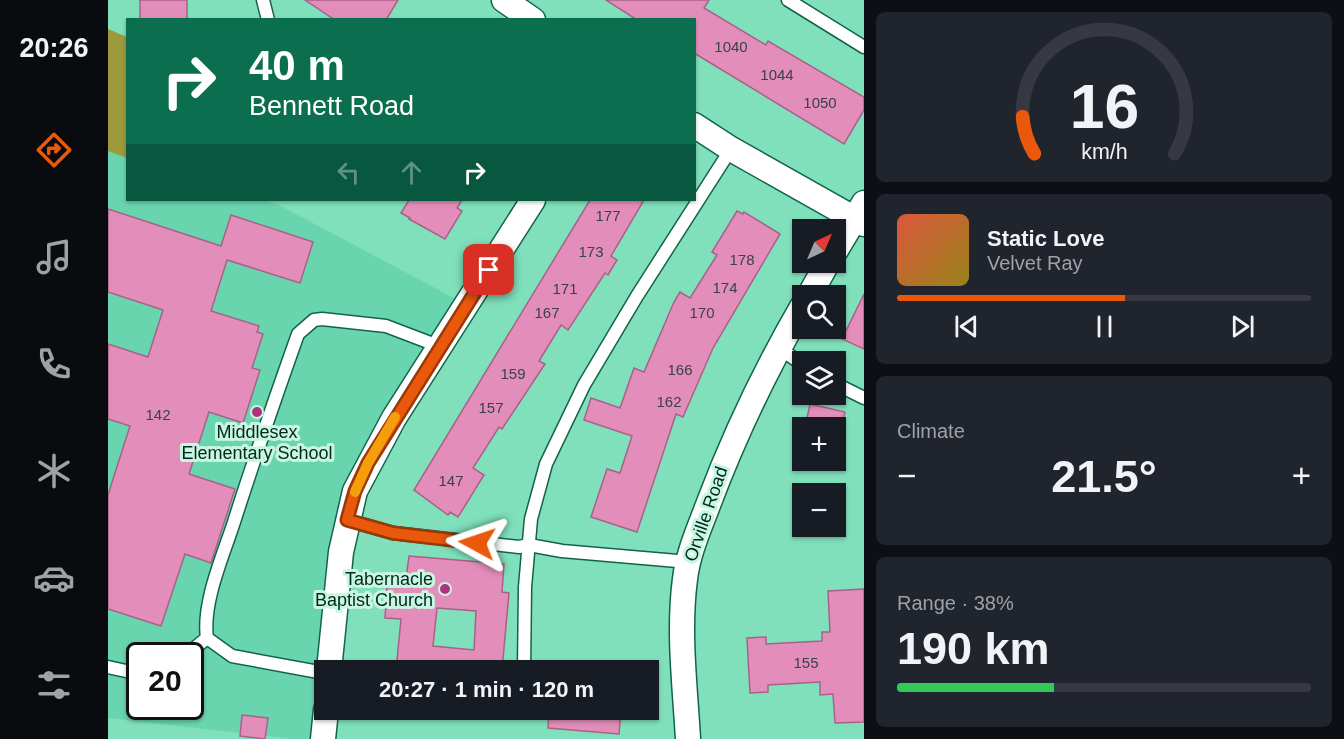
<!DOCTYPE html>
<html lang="en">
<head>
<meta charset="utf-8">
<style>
  :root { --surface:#171b24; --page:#20242c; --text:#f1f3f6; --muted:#9ea1a6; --line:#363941; --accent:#ea580c }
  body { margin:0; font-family:Arial,sans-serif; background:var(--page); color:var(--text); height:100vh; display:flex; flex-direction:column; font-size:22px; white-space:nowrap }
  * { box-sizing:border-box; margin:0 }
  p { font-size:20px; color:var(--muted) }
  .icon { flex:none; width:33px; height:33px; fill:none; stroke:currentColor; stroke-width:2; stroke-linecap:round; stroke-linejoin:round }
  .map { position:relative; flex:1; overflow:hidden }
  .drawer { display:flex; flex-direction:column; gap:12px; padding:12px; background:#0d0f14; width:480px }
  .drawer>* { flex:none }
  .hud { position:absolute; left:18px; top:18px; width:570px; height:183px; border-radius:0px; box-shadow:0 2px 4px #0004; background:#0b6e4f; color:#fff; overflow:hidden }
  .needle { width:39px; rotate:44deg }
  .buttons { position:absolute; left:684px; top:219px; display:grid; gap:12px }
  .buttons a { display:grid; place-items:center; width:54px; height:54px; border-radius:0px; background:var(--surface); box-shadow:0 2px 4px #0004; font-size:30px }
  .speed { position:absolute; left:18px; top:642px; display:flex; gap:12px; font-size:30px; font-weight:700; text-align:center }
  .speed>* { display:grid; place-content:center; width:78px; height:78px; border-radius:50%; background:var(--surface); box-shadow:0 2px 4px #0004; line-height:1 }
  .speed .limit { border:3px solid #111; border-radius:9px; background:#fff; color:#111 }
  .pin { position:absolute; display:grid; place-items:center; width:51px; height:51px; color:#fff; margin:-26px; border-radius:12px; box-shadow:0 3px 9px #0006 }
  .me { position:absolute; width:66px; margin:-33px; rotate:275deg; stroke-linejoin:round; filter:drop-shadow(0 0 4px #0008) }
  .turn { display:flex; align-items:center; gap:21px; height:126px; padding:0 24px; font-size:27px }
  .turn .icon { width:78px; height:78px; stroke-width:2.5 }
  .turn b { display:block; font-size:42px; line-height:51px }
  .lanes { display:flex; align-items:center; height:57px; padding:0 24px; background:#0003; justify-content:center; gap:30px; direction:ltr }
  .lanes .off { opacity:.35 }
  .big { font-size:45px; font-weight:600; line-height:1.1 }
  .drawer .widget { flex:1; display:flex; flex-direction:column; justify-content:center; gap:9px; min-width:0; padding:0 21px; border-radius:9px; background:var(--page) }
  .drawer .dial { align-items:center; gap:0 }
  .dial svg { height:156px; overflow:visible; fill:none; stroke:var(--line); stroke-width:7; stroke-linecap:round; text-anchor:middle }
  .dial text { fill:var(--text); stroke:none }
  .song { display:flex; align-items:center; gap:18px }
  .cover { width:72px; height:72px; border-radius:9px; background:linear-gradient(135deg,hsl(10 70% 55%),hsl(50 70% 35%)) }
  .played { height:6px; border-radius:3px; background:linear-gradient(90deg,var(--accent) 55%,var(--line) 55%) }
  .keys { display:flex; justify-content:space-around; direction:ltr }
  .heat { display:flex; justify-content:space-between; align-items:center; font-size:33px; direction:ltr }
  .charge { height:9px; border-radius:4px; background:linear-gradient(90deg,#34c759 38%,var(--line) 0) }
  .trip { position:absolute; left:206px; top:660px; width:345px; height:60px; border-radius:0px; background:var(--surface); box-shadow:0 2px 4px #0004; font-weight:600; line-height:60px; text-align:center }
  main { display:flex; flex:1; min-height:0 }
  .tabs { display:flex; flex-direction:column; width:108px; justify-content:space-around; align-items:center; background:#090b0e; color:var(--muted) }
  .tabs .icon { width:42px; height:42px }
  .tabs .active { color:var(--accent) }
  .tabs b { font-size:27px; color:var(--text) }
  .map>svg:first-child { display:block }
  .built { fill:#69d5af; fill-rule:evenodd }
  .forest { fill:#9d9a3d }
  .building { fill:#e38eba; stroke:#a96187; stroke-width:1.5; fill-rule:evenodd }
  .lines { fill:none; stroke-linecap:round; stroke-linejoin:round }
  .service-casing { stroke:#12634b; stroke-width:15 }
  .minor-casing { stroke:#12634b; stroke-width:27 }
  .service { stroke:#fff; stroke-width:12 }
  .minor { stroke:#fff; stroke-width:24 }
  .route-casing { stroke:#983908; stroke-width:15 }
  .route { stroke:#ea580c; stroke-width:10 }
  .slow { stroke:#f59e0b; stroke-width:10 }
  .poi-dot { fill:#b1317e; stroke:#c9f6e3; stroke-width:2 }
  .labels { text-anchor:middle; stroke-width:6; stroke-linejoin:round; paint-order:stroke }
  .number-label { font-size:15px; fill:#394244 }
  .poi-label { font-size:18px; fill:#00291c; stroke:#c9f6e3 }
  .street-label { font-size:18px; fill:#00291c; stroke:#c9f6e3 }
</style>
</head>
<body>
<main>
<nav class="tabs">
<b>20:26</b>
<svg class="icon active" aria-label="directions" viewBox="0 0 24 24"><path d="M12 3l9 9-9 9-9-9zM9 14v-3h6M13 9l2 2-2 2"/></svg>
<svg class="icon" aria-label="music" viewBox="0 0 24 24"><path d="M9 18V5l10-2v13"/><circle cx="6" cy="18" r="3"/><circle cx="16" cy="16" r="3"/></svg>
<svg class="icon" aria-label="phone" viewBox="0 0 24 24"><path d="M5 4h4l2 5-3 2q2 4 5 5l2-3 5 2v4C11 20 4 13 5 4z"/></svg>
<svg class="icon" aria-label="climate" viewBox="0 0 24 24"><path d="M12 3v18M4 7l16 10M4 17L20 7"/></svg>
<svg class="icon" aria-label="car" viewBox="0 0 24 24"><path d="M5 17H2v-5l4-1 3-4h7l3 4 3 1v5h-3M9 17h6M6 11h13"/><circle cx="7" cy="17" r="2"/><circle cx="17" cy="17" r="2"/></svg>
<svg class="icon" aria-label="filters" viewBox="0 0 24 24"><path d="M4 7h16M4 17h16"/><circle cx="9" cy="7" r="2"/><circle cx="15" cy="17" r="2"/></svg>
</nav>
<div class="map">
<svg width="756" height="739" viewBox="0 0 756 739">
  <rect width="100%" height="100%" fill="#80e0bc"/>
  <!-- built -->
  <path class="built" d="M 0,146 L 19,153 L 20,200 L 156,200 L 171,205 L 359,305 L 239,520 L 216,670 L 215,739 L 186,739 L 0,718 ZM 32,656 L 82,656 L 82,706 L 32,706 Z"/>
  <!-- forest -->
  <path class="forest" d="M 0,29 L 19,37 L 19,158 L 0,151 Z"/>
  <!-- building -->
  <g class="building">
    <rect x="32" y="0" width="47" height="20"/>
    <path d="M 197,0 L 290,0 L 278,20 L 227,20 Z"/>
    <path d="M 498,0 L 601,0 L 596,8 L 658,45 L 660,41 L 756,97 L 756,110 L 736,144 L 586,53 L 586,20 L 529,20 Z"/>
    <path d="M 301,200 L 354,200 L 349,208 L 354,211 L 337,239 L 301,219 L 302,218 L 293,213 Z"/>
    <path d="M 482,200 L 536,200 L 503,256 L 509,260 L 500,275 L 497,273 L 460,330 L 453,325 L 431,361 L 437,364 L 394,429 L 391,427 L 365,468 L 376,475 L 350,517 L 342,512 L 340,515 L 306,490 Z"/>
    <path d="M 0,209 L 113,246 L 123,215 L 205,242 L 192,283 L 119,260 L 103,311 L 151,326 L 149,332 L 155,334 L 144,368 L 152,370 L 135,423 L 101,412 L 81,474 L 127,489 L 103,563 L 77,554 L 53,626 L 0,609 L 0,495 L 22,426 L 0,419 L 0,344 L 40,357 L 55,310 L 0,292 Z"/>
    <path d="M 629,211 L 635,214 L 636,212 L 672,234 L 605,348 L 575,417 L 568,414 L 529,532 L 483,517 L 499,469 L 512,473 L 524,436 L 476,420 L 483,398 L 512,408 L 526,368 L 536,372 L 566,302 L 572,292 L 582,298 L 609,255 L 604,252 Z"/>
    <path d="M 756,294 L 756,349 L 734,339 Z"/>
    <path d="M 702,404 L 737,412 L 729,446 L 728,428 L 697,428 Z"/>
    <path d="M 301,556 L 396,564 L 394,592 L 401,593 L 394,670 L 288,670 L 293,619 L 277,618 L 279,585 L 297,586 ZM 329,608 L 368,611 L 366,650 L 325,646 Z"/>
    <path d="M 756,589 L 756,722 L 727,723 L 725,694 L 712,695 L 712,682 L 660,685 L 660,692 L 642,693 L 639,638 L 658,637 L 658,644 L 714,641 L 714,632 L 722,632 L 720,591 Z"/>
    <path d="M 441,710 L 513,710 L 511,734 L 440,728 Z"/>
    <path d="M 134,715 L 160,718 L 157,739 L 132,736 Z"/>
  </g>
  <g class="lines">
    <!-- service casing -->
    <g class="service-casing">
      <g id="service">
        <path d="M 155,0 L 160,20"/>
        <path d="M 680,0 L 756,47"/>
        <path d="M 671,348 L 694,364"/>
        <path d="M 728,384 L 756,398"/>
        <path d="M 239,520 L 285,533 L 411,547 L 421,545 L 454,551 L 581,562"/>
        <path d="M 77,656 L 99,638"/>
        <path d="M 0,667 L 32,674"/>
        <path d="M 416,670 L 417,587 L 423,519 L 438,464 L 476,385 L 529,296 L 623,149"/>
        <path d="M 216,673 L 124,656 L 99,638 C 94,603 115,556 126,522 C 146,459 168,396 190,334 L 206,320 L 214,319 L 278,326 L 333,347"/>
        <path d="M 368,710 L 390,710"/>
      </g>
    </g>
    <!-- minor casing -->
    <g class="minor-casing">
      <g id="minor">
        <path d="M 396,0 L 425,20"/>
        <path d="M 586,125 L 623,149 L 756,224"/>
        <path d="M 728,250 L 756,203"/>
        <path d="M 701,296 L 720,262"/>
        <path d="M 221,670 L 233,552 L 247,491 L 286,418 L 425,200"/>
        <path d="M 215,739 L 218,710"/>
        <path d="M 580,739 C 577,686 570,632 577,579 C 580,553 591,529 600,505 C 626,436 657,371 694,307"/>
      </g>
    </g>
    <!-- service -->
    <use href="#service" class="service"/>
    <!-- minor -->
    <use href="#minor" class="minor"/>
  </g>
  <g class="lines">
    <!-- route casing -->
    <g class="route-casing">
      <path id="route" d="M 369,543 L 285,533 L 239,520 L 247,491 L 260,463 L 381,270"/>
    </g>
    <!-- route -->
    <use href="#route" class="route"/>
    <!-- slow -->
    <path class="slow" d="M 247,492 L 260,463 L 287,417"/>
  </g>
  <!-- markers -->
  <g class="poi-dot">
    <circle cx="149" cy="412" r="6"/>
    <circle cx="337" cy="589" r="6"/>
  </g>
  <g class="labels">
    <!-- number labels -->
    <g class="number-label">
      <text x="623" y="52">1040</text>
      <text x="669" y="80">1044</text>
      <text x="712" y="108">1050</text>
      <text x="500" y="221">177</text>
      <text x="483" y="257">173</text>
      <text x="634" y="265">178</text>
      <text x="617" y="293">174</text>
      <text x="457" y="294">171</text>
      <text x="439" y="318">167</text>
      <text x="594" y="318">170</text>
      <text x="572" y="375">166</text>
      <text x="405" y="379">159</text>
      <text x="561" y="407">162</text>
      <text x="383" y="413">157</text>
      <text x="50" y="420">142</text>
      <text x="343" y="486">147</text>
      <text x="698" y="668">155</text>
    </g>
    <!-- poi labels -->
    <g class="poi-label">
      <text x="149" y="438">Middlesex<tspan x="149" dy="21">Elementary School</tspan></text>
      <text x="325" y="585" text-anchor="end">Tabernacle<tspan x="325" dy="21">Baptist Church</tspan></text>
    </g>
    <!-- street labels -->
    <g class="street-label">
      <text transform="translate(598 514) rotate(-71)" y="6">Orville Road</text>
    </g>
  </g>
</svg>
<div class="buttons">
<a><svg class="needle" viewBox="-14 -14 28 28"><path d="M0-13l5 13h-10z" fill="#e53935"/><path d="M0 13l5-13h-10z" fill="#9ea1a6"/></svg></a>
<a><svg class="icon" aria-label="search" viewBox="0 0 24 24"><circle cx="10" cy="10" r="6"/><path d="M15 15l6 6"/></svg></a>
<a><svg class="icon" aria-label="layers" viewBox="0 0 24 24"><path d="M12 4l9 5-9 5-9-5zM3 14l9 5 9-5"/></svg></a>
<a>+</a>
<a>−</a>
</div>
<div class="speed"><div class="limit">20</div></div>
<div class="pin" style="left:381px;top:270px;background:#d93025"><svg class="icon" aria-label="arrive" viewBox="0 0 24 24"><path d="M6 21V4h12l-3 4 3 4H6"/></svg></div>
<svg class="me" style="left:369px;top:543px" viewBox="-20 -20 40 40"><path d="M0-17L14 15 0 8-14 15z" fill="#ea580c" stroke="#fff" stroke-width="4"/></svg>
<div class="trip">20:27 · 1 min · 120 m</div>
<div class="hud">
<div class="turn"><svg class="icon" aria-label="right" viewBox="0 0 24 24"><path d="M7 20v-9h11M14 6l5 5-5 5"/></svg><div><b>40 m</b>Bennett Road</div></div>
<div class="lanes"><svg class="icon off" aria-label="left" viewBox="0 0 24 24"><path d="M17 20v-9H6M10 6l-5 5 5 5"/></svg><svg class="icon off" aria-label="ahead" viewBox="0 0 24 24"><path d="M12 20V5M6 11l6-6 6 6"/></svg><svg class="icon" aria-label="right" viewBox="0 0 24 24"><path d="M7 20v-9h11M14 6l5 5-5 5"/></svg></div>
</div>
</div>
<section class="drawer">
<div class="widget dial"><svg viewBox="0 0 100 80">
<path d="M14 69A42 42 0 1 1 86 69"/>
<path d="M14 69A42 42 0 0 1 8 50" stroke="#ea580c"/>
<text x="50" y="56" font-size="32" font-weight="700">16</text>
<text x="50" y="72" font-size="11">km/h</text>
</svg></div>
<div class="widget">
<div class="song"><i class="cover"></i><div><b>Static Love</b><p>Velvet Ray</p></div></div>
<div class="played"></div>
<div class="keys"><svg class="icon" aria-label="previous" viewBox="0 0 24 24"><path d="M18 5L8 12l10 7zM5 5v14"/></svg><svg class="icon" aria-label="pause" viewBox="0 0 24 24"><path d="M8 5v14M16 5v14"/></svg><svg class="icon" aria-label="next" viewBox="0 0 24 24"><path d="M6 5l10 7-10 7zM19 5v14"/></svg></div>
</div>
<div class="widget"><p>Climate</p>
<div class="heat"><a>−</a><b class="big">21.5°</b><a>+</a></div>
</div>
<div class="widget"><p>Range · 38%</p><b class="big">190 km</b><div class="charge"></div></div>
</section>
</main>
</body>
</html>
